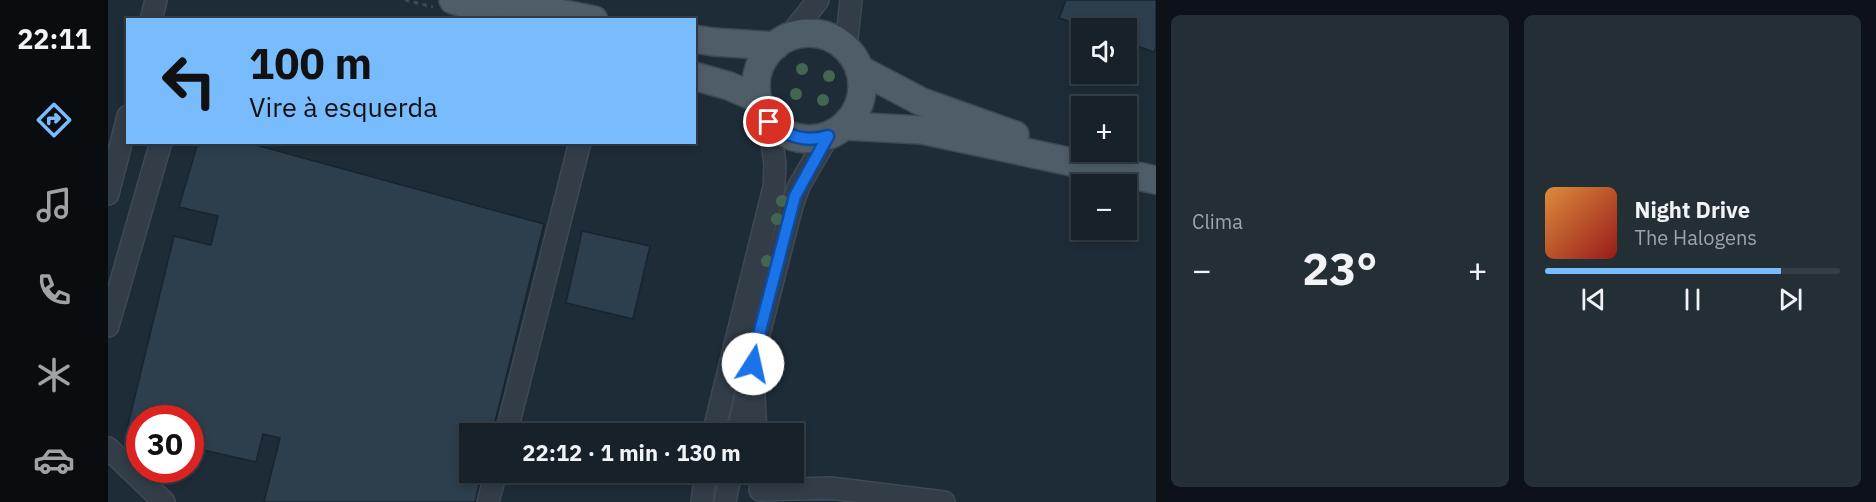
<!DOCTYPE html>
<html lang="pt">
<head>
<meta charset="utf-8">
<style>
  :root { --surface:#162129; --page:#232e35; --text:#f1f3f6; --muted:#9ea3a8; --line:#353e46; --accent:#78bcfe }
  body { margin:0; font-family:"IBM Plex Sans",sans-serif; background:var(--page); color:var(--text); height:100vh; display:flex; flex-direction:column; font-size:22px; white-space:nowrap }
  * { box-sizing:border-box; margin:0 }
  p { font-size:20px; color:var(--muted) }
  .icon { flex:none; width:33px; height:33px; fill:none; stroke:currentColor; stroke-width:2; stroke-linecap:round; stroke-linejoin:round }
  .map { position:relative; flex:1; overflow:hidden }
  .side { display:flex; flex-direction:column; gap:15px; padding:15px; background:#0c1217; width:720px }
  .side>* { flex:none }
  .top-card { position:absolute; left:18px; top:18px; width:570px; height:126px; border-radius:0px; box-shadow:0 3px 9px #0003,0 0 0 2px var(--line); background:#78bcfe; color:#111; overflow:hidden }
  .fabs { position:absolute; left:963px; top:18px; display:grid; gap:12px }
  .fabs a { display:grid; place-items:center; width:66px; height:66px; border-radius:0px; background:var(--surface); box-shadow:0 3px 9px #0003,0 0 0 2px var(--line); font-size:30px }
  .speed { position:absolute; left:18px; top:405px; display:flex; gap:12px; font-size:30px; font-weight:700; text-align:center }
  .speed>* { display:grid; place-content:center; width:78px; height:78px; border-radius:50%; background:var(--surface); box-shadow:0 3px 9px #0003,0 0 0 2px var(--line); line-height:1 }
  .speed .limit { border:9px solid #d22; background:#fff; color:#111 }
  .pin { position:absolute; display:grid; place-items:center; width:51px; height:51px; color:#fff; margin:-26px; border:3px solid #fff; border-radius:50%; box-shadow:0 2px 6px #0007 }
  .me { position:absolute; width:66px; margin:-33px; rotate:10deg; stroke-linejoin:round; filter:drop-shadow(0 0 4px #0008) }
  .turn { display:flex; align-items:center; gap:21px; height:126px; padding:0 24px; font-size:27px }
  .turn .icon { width:78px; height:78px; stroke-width:2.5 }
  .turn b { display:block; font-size:42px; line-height:51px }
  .big { font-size:45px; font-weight:700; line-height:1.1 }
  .side .card { flex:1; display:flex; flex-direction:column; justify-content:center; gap:9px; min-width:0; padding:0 21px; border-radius:9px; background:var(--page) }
  .song { display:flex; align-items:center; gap:18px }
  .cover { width:72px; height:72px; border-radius:9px; background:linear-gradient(135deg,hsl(30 70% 55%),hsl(0 70% 35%)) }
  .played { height:6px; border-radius:3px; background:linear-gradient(90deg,var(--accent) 80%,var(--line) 80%) }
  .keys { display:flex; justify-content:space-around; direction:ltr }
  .heat { display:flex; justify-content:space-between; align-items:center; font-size:33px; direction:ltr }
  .side .tiles { flex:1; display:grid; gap:15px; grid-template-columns:repeat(2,1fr) }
  .trip { position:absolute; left:351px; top:423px; width:345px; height:60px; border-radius:0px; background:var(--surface); box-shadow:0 3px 9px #0003,0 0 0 2px var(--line); font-weight:700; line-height:60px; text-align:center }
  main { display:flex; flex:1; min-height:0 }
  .menu { display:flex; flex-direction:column; width:108px; justify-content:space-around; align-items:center; background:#090d10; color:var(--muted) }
  .menu .icon { width:42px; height:42px }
  .menu .on { color:var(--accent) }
  .menu b { font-size:27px; color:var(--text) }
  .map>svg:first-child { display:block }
  .building { fill:#2d3e4c; stroke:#19242e; stroke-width:1.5 }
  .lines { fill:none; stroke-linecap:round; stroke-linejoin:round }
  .minor-casing { stroke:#3e4954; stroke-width:24 }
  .major-casing { stroke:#3e4954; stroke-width:30 }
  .path { stroke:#395150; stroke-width:3; stroke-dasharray:4.5 4.5; stroke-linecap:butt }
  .minor { stroke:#323d48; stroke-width:21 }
  .major { stroke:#4f5d68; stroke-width:27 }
  .tree { fill:#436652 }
  .route-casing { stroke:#114b97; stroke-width:15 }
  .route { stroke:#1a73e8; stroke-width:10 }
</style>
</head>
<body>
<main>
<nav class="menu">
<b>22:11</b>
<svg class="icon on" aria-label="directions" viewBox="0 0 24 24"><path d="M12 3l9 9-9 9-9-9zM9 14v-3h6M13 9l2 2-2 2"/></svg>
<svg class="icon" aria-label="music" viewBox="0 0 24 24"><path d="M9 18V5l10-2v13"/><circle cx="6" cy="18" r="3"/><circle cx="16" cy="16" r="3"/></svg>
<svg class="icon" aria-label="phone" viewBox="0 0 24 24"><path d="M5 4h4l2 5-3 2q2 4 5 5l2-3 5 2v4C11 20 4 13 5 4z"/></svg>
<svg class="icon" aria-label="climate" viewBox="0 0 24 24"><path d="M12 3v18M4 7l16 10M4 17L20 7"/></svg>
<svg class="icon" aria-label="car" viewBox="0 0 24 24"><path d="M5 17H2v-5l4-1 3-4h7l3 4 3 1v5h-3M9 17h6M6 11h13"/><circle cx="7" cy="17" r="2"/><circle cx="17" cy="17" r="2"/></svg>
</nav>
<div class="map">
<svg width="1048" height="502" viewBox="0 0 1048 502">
  <rect width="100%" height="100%" fill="#1e2c37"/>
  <!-- building -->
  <g class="building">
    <path d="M 958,0 L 1048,0 L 1048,47 L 1046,52 L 1018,42 L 1018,28 L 980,28 L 951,18 Z"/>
    <path d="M 90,142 L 137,142 L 436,224 L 384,434 L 362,434 L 362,472 L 374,472 L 367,502 L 156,502 L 172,438 L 155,434 L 148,462 L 82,447 L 82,418 L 32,418 L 32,436 L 18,433 L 66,236 L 103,245 L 110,216 L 71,207 Z"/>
    <path d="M 474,231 L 542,246 L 525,319 L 458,303 Z"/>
    <path d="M 673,491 L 749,500 L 749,502 L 672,502 Z"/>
  </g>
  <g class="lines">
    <!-- minor casing -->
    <g class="minor-casing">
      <g id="minor">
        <path d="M 43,20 L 48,0"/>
        <path d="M 681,37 L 710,0"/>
        <path d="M 738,48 L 743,0"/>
        <path d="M 0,194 L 20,116"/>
        <path d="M 0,326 L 53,142"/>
        <path d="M 646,395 L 648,434"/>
        <path d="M 398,434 L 472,142"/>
        <path d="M 605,434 L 666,187 L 667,164 L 661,122"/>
        <path d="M 630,434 L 647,350 L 684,206 L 691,186 L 720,136"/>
        <path d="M 0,448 L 56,502"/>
        <path d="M 652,490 L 722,488 L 836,502"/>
        <path d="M 380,502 L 388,472"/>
        <path d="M 594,502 L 598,472"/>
        <path d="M 617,502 L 623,472"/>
      </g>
    </g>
    <!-- major casing -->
    <g class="major-casing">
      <g id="major">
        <path d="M 345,0 L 404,19"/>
        <path d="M 387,0 L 486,20"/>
        <circle cx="701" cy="86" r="53"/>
        <path d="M 586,39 L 606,42 L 667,46"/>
        <path d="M 751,69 L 814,102 L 907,135"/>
        <path d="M 586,76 L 621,86 L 649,98"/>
        <path d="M 737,126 L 814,130 L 1048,180"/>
      </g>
    </g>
    <!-- path -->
    <path class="path" d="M 297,0 L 325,7"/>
    <!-- minor -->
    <use href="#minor" class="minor"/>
    <!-- major -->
    <use href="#major" class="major"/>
  </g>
  <!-- trees -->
  <g class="tree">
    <circle cx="694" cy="69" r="6"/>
    <circle cx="721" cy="76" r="6"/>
    <circle cx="688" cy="94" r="6"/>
    <circle cx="715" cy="100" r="6"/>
    <circle cx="674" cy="201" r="6"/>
    <circle cx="669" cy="219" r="6"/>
    <circle cx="659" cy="261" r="6"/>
  </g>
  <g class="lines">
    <!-- route casing -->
    <g class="route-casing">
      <path id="route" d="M 645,364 L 647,350 L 687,196 L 720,136 C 697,143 679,136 661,122"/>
    </g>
    <!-- route -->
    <use href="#route" class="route"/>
  </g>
</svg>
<div class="fabs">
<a><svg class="icon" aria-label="sound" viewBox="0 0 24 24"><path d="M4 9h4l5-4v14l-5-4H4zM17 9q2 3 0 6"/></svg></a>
<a>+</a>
<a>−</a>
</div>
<div class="speed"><div class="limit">30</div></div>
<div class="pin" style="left:661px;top:122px;background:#d93025"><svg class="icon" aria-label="arrive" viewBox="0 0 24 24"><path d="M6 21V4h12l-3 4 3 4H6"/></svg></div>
<svg class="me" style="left:645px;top:364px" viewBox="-20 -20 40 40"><circle r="19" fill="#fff"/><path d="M0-13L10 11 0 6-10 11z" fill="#1a73e8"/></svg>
<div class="trip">22:12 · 1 min · 130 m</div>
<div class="top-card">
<div class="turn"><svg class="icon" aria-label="left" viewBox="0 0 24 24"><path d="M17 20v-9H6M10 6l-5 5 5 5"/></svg><div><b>100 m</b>Vire à esquerda</div></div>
</div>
</div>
<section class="side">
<div class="tiles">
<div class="card"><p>Clima</p>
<div class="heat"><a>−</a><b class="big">23°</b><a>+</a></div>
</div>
<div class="card">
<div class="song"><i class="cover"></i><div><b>Night Drive</b><p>The Halogens</p></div></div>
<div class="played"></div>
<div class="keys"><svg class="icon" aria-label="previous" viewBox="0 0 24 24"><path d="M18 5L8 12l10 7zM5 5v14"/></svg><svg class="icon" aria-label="pause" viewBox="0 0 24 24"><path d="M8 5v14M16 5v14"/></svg><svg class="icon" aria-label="next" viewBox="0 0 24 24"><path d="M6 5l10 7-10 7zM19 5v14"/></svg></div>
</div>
</div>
</section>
</main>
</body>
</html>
